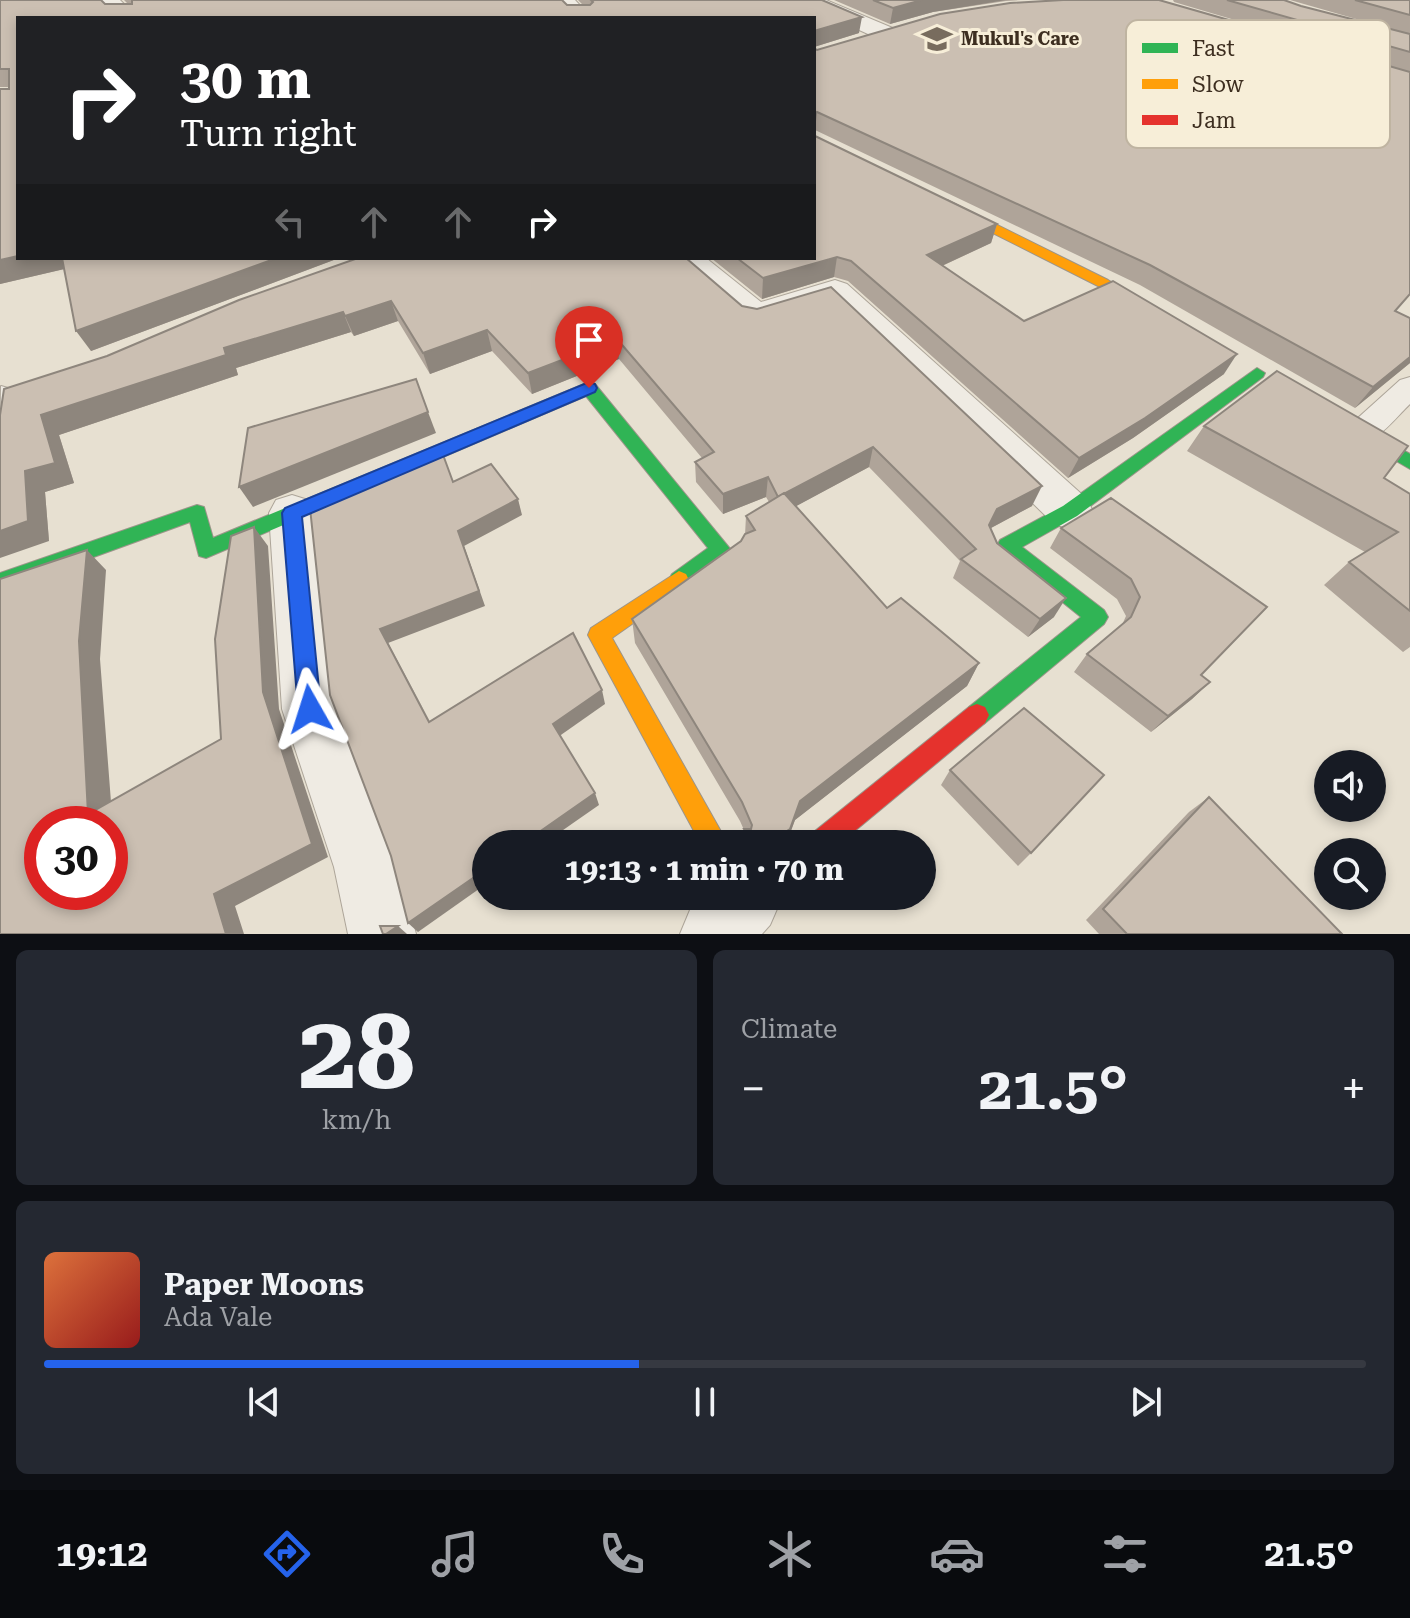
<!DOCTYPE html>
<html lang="en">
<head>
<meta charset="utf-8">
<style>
  :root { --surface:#171b24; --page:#242831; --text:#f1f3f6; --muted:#9ea1a6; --line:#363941; --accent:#2563eb }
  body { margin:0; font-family:"Roboto Serif",serif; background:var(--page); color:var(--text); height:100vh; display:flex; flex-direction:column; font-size:30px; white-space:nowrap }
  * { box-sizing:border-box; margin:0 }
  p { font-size:26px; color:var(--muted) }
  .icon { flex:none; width:44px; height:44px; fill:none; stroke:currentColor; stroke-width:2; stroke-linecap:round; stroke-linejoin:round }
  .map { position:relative; height:934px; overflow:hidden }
  .panel { display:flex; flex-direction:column; gap:16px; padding:16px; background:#0d0f14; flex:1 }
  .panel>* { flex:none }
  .top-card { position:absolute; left:16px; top:16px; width:800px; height:244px; border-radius:0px; box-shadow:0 4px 12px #0003; background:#202124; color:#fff; overflow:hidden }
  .fabs { position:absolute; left:1314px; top:750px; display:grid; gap:16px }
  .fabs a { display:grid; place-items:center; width:72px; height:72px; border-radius:50%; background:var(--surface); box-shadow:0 4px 12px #0003; font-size:40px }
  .speed { position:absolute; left:24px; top:806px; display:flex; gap:16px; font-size:40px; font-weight:700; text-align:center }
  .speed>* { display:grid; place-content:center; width:104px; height:104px; border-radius:50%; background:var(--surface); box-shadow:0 4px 12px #0003; line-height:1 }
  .speed .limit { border:12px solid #d22; background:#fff; color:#111 }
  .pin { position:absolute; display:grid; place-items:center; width:68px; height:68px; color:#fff; margin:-82px -34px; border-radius:50% 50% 50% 0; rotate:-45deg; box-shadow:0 0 8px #0007 }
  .pin .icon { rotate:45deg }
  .me { position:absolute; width:88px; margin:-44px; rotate:354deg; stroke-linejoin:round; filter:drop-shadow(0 0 6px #0008) }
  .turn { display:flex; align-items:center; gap:28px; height:168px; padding:0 32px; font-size:36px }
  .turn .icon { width:104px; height:104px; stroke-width:2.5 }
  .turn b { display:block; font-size:56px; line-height:68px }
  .lanes { display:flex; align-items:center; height:76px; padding:0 32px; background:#0003; justify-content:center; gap:40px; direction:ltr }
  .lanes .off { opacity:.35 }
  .big { font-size:60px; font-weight:700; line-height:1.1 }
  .panel .card { flex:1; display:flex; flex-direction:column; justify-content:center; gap:12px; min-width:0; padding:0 28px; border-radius:12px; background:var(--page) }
  .panel .dial { align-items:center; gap:0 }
  .dial b { font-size:104px; line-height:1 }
  .song { display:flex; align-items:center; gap:24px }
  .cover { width:96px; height:96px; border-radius:12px; background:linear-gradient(135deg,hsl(20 70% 55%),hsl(0 70% 35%)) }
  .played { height:8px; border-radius:4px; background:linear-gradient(90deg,var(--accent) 45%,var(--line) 45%) }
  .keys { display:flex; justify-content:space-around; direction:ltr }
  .heat { display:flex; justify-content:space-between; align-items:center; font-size:44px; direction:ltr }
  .panel .tiles { flex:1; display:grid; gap:16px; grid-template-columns:1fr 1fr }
  .card:last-child { grid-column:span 2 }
  .trip { position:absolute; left:472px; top:830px; width:464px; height:80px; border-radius:40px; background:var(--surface); box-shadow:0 4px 12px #0003; font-weight:700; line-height:80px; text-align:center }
  .dock { display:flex; height:128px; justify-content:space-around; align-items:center; background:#090b0e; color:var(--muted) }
  .dock .icon { width:56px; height:56px }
  .dock .current { color:var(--accent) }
  .dock b { font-size:36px; color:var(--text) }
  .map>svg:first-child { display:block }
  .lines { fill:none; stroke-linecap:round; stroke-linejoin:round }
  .lane-casing { stroke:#ada599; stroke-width:2 }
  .street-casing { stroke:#ada599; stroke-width:2 }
  .fast-casing { stroke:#9c958a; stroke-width:2 }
  .slow-casing { stroke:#9c958a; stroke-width:2 }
  .jam-casing { stroke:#9c958a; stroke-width:2 }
  .lane { fill:#efebe3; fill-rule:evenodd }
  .street { fill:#efebe3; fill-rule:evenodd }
  .fast { fill:#30b455; fill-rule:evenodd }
  .slow { fill:#ff9f0a; fill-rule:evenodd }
  .jam { fill:#e5322d; fill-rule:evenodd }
  .wall { fill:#afa499 }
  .shaded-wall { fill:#8e867d }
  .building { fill:#cbbfb2; stroke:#8e867d; stroke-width:2; fill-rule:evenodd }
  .route { fill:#2563eb; stroke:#184099; stroke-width:2 }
  .labels { text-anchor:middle; stroke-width:6; stroke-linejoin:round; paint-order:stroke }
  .far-poi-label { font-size:18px; font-weight:bold; fill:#3d2e20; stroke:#f7eed8; text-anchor:start }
  .key { fill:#f7eed8; stroke:#bfb4a1; stroke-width:2 }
  .key-label { font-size:22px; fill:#3d2e20 }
</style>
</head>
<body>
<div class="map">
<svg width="1410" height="934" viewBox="0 0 1410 934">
  <rect width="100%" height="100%" fill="#e7e0d1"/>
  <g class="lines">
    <!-- lane casing -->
    <g class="lane-casing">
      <path id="lane" d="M 1410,377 L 1410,404 C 1393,420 1375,448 1350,441 L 1346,433 L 1350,425 L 1400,380 Z"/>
    </g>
    <!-- street casing -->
    <g class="street-casing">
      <g id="street">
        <path d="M 98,0 L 120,0 L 138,18 L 115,18 Z"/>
        <path d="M 553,0 L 575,0 L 592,18 L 569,18 Z"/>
        <path d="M 799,0 L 826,0 L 895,29 L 898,34 L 895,39 L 879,39 L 802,4 Z"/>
        <path d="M 668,258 L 706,258 L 761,302 L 835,280 L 847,284 L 1086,498 L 1093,511 L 1086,524 L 1070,529 L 1054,524 L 829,304 L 755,326 L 742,323 Z"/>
        <path d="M 1,386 L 15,390 C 25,406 24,427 15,443 L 0,447 Z"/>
        <path d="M 292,495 L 308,500 L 315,513 L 338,709 L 398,867 L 416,934 L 348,934 L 334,867 L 282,709 L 269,513 L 276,500 Z"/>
        <path d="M 705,896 L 778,896 L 780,902 L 770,925 L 762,934 L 680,934 L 690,910 Z"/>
      </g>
    </g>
    <!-- fast casing -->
    <g class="fast-casing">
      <g id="fast">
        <path d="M 1257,368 L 1265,373 L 1263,377 L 1077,516 L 1022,547 L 1104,610 L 1108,617 L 1104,624 L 985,723 L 977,726 L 969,723 L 965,715 L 969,707 L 1081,617 L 1000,552 L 997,546 L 1000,540 L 1063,506 Z"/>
        <path d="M 589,382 L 595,384 L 731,550 L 728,556 L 686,586 L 679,589 L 672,586 L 669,580 L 672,574 L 708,548 L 586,396 L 206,558 L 199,556 L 190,522 L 0,591 L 0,573 L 197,505 L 204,507 L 213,538 Z"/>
        <path d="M 1349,420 L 1410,454 L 1410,469 L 1343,430 L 1340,426 L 1343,422 Z"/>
      </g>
    </g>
    <!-- slow casing -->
    <g class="slow-casing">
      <g id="slow">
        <path d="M 939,200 L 947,200 L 1108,280 L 1165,315 L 1163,318 L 1153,318 L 1098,286 L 939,206 Z"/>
        <path d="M 679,571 L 686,574 L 689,580 L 686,586 L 612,638 L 728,844 L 701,844 L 588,635 L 591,628 Z"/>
      </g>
    </g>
    <!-- jam casing -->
    <g class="jam-casing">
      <path id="jam" d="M 977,704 L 985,707 L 989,715 L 985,723 L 839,844 L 806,844 L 810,835 L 969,707 Z"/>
    </g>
    <!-- lane -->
    <use href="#lane" class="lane"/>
    <!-- street -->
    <use href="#street" class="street"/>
    <!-- fast -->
    <use href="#fast" class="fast"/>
    <!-- slow -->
    <use href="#slow" class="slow"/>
    <!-- jam -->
    <use href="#jam" class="jam"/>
  </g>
  <!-- wall -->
  <g class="wall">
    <path d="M 0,0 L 128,4 L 124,0 L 562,0 L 567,5 L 583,5 L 578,0 L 822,0 L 859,33 L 814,47 L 18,18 L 18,258 L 339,258 L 91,351 L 64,269 L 0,284 L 0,89 L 9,89 L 9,87 L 0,87 Z"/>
    <path d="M 834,0 L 1021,0 L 1006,1 L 933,12 L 890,24 Z"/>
    <path d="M 1173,0 L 1284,0 L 1301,6 L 1398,31 L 1290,0 L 1410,0 L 1410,72 L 1174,2 Z"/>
    <path d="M 814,48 L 1410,318 L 1410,363 L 1355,408 L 1140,285 L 815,130 L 814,131 L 815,136 L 997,224 L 991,243 L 942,266 L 1024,321 L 1224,374 L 1133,438 L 1068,478 L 848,281 L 834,277 L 762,299 L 711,258 L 814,258 Z"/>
    <path d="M 358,258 L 742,306 L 1032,506 L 991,528 L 997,543 L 1054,617 L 1028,637 L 953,578 L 960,561 L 869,467 L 796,506 L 887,608 L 979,663 L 967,686 L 795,820 L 786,844 L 743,844 L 744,830 L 740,821 L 635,643 L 632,619 L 741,541 L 745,535 L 746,516 L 769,502 L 766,497 L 723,514 L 696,482 L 695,462 L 702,458 L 619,359 L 532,394 L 492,351 L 430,374 L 398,321 L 354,336 L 351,332 L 236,368 L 238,375 L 59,435 L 74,483 L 45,492 L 49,541 L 0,415 L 107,356 Z"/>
    <path d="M 1204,426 L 1384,478 L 1410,494 L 1410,647 L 1403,652 L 1324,585 L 1349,562 L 1365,552 L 1187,451 Z"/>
    <path d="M 1111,498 L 1201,675 L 1210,682 L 1192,699 L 1151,732 L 1074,672 L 1087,654 L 1122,625 L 1126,616 L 1117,599 L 1050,548 L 1061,528 Z"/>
    <path d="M 950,770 L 1031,853 L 1018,866 L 941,785 Z"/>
    <path d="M 1209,797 L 1342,934 L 1099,934 L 1086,920 L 1189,812 Z"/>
  </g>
  <!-- shaded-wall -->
  <g class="shaded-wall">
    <path d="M 922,0 L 1006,0 L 933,12 L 890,24 L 893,8 Z"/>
    <path d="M 862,17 L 859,33 L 814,47 L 814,31 Z"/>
    <path d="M 817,112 L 815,130 L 814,131 L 814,114 Z"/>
    <path d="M 997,224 L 991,243 L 922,275 L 927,255 Z"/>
    <path d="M 18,256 L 18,258 L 67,258 L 73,267 L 0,284 L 0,260 Z"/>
    <path d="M 837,257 L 834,277 L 762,299 L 763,278 Z"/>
    <path d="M 277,258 L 339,258 L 91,351 L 76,331 Z"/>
    <path d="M 391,301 L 398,321 L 354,336 L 345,316 Z"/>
    <path d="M 343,312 L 351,332 L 236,368 L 238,375 L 59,435 L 74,483 L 45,492 L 49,541 L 0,558 L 0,531 L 25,471 L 41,415 L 224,348 Z"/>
    <path d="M 487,330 L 492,351 L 430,374 L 423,353 Z"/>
    <path d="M 617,339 L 619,359 L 532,394 L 528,373 Z"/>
    <path d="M 1237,354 L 1224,374 L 1133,438 L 1068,478 L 1079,458 Z"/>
    <path d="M 1410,357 L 1410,363 L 1355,408 L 1373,387 Z"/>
    <path d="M 428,412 L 436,433 L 253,507 L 239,487 Z"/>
    <path d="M 873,447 L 869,467 L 776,517 L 778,497 Z"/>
    <path d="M 768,477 L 766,497 L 723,514 L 723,494 Z"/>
    <path d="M 1042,486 L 1032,506 L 989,529 L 989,525 L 997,509 Z"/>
    <path d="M 518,499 L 522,515 L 464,546 L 485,606 L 388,643 L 437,735 L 380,629 L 458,531 Z"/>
    <path d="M 254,527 L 268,546 L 279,709 L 328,857 L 235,906 L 244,934 L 226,934 L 214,894 L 263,692 Z"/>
    <path d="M 87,550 L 106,570 L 100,659 L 113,828 L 88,814 L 79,641 Z"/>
    <path d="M 1066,598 L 1054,617 L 1028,637 L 1040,619 Z"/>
    <path d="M 979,663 L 967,686 L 795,820 L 786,844 L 766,844 L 800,801 Z"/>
    <path d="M 1210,682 L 1192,699 L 1151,732 L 1168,716 Z"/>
    <path d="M 602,690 L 605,704 L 558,737 L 553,724 Z"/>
    <path d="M 595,793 L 599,805 L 543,844 L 522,844 Z"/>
    <path d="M 486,869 L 486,884 L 418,932 L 408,923 Z"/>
    <path d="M 398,926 L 407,934 L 386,934 Z"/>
  </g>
  <!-- building -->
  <g class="building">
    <path d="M 0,0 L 101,0 L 105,4 L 132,4 L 132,0 L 562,0 L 567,5 L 590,5 L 593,2 L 591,0 L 822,0 L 862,17 L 814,31 L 814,18 L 18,18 L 18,256 L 0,260 L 0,89 L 9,89 L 9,69 L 0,69 Z"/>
    <path d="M 873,0 L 922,0 L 893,8 Z"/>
    <path d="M 1063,0 L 1159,0 L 1410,72 L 1410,294 L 1395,311 L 1410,318 L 1410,357 L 1373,387 L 1150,265 L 817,112 L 814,114 L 814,48 L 817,50 L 940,14 L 1010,3 Z"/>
    <path d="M 1227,0 L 1284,0 L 1301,6 L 1410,34 L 1410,52 Z"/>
    <path d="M 1355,0 L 1410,0 L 1410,15 Z"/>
    <path d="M 814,129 L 815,136 L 997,224 L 927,255 L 1024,321 L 1113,281 L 1237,354 L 1145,418 L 1079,458 L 851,261 L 837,257 L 763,278 L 737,258 L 814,258 Z"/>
    <path d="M 62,258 L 277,258 L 76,331 Z"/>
    <path d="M 358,258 L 686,258 L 742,306 L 757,309 L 831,287 L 1042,486 L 997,509 L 989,525 L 997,543 L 1066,598 L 1040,619 L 961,559 L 976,549 L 873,447 L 778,497 L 768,477 L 723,494 L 695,462 L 714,452 L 617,339 L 528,373 L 487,330 L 423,353 L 391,301 L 345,316 L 343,312 L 224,348 L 226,355 L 41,415 L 55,463 L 25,471 L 28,521 L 0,531 L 0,415 L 4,389 L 107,356 L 239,300 Z"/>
    <path d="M 1277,371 L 1408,446 L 1384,478 L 1410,494 L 1410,611 L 1349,562 L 1398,532 L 1204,426 Z"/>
    <path d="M 416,379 L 428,412 L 239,487 L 248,428 Z"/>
    <path d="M 442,452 L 453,482 L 491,464 L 518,499 L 458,531 L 479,591 L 380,629 L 429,722 L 573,633 L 602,690 L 553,724 L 595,793 L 522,844 L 486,844 L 486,869 L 408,923 L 391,856 L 330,695 L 310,508 Z"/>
    <path d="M 784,493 L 887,608 L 901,598 L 979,663 L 800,801 L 790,829 L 766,844 L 753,844 L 744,829 L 751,829 L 752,825 L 742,802 L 632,619 L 741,541 L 745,534 L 755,530 L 746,516 Z"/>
    <path d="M 1111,498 L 1267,607 L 1201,675 L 1210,682 L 1168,716 L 1087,654 L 1131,617 L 1140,597 L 1131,579 L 1061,528 Z"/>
    <path d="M 254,527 L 263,692 L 312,844 L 214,894 L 226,934 L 0,934 L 0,579 L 87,550 L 79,641 L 88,814 L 221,739 L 215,639 L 231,536 ZM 42,824 L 110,824 L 110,892 L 42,892 Z"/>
    <path d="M 1024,708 L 1104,775 L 1031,853 L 950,770 Z"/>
    <path d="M 1209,797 L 1342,934 L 1127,934 L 1103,909 Z"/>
    <path d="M 380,926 L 398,926 L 386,934 L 383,934 Z"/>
  </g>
  <!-- route -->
  <path class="route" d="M 589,382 L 595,384 L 597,388 L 595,392 L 302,517 L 321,709 L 318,716 L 310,720 L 302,716 L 298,709 L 282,513 L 285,508 Z"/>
  <!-- icons -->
  <defs>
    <g id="university-bare" transform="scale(2.4)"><path d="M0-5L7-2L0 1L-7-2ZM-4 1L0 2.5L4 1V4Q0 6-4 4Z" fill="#786c5e" stroke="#f7eed8" stroke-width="2.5" paint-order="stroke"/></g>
  </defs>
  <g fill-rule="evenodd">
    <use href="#university-bare" x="937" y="39"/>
  </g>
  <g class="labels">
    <!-- far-poi labels -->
    <g class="far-poi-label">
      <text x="961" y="45">Mukul's Care</text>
    </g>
  </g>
  <!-- legend -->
  <rect x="1126" y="20" width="264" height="128" rx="12" class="key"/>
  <rect x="1142" y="43" width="36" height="10" fill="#30b455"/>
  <rect x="1142" y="79" width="36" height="10" fill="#ff9f0a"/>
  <rect x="1142" y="115" width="36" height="10" fill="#e5322d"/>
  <g class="key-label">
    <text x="1192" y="56">Fast</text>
    <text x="1192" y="92">Slow</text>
    <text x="1192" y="128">Jam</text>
  </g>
</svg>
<div class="fabs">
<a><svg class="icon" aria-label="sound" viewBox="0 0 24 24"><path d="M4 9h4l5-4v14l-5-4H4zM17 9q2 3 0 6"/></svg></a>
<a><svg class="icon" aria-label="search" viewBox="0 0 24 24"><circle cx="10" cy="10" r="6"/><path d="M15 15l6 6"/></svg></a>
</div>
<div class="speed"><div class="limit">30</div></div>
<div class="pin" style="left:589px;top:388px;background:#d93025"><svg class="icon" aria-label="arrive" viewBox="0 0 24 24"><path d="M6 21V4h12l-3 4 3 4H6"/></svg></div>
<svg class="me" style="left:310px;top:709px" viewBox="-20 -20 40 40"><path d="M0-17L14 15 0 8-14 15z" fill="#2563eb" stroke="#fff" stroke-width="4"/></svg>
<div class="trip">19:13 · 1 min · 70 m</div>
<div class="top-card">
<div class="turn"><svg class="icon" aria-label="right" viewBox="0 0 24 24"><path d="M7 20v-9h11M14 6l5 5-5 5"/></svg><div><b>30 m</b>Turn right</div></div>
<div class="lanes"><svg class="icon off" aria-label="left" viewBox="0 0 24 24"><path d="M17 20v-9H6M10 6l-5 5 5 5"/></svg><svg class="icon off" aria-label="ahead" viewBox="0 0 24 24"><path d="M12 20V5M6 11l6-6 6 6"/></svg><svg class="icon off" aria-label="ahead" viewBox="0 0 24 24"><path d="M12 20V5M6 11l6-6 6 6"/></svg><svg class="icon" aria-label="right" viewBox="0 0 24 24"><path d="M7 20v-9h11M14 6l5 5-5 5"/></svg></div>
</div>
</div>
<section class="panel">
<div class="tiles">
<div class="card dial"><b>28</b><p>km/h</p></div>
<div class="card"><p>Climate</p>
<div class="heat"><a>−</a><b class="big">21.5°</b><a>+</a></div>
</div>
<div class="card">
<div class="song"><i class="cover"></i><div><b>Paper Moons</b><p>Ada Vale</p></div></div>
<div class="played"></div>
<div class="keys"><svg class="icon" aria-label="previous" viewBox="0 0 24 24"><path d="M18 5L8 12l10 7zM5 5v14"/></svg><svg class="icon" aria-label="pause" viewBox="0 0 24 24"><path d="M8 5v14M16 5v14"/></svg><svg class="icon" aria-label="next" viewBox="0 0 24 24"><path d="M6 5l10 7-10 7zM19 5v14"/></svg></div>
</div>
</div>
</section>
<nav class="dock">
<b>19:12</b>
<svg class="icon current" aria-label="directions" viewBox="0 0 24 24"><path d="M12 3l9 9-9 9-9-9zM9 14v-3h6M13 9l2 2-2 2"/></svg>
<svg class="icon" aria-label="music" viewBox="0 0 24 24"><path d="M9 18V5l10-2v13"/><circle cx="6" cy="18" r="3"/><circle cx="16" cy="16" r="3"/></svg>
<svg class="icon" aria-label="phone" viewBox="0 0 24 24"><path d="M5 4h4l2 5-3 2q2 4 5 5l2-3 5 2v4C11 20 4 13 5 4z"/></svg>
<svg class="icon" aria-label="climate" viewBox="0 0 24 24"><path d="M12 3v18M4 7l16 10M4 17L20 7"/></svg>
<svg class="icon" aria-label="car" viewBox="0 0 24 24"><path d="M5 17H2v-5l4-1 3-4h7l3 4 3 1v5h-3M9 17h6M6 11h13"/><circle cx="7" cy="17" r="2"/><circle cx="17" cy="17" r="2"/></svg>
<svg class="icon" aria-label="filters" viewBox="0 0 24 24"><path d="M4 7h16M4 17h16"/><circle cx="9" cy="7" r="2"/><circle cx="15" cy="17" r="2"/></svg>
<b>21.5°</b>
</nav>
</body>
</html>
